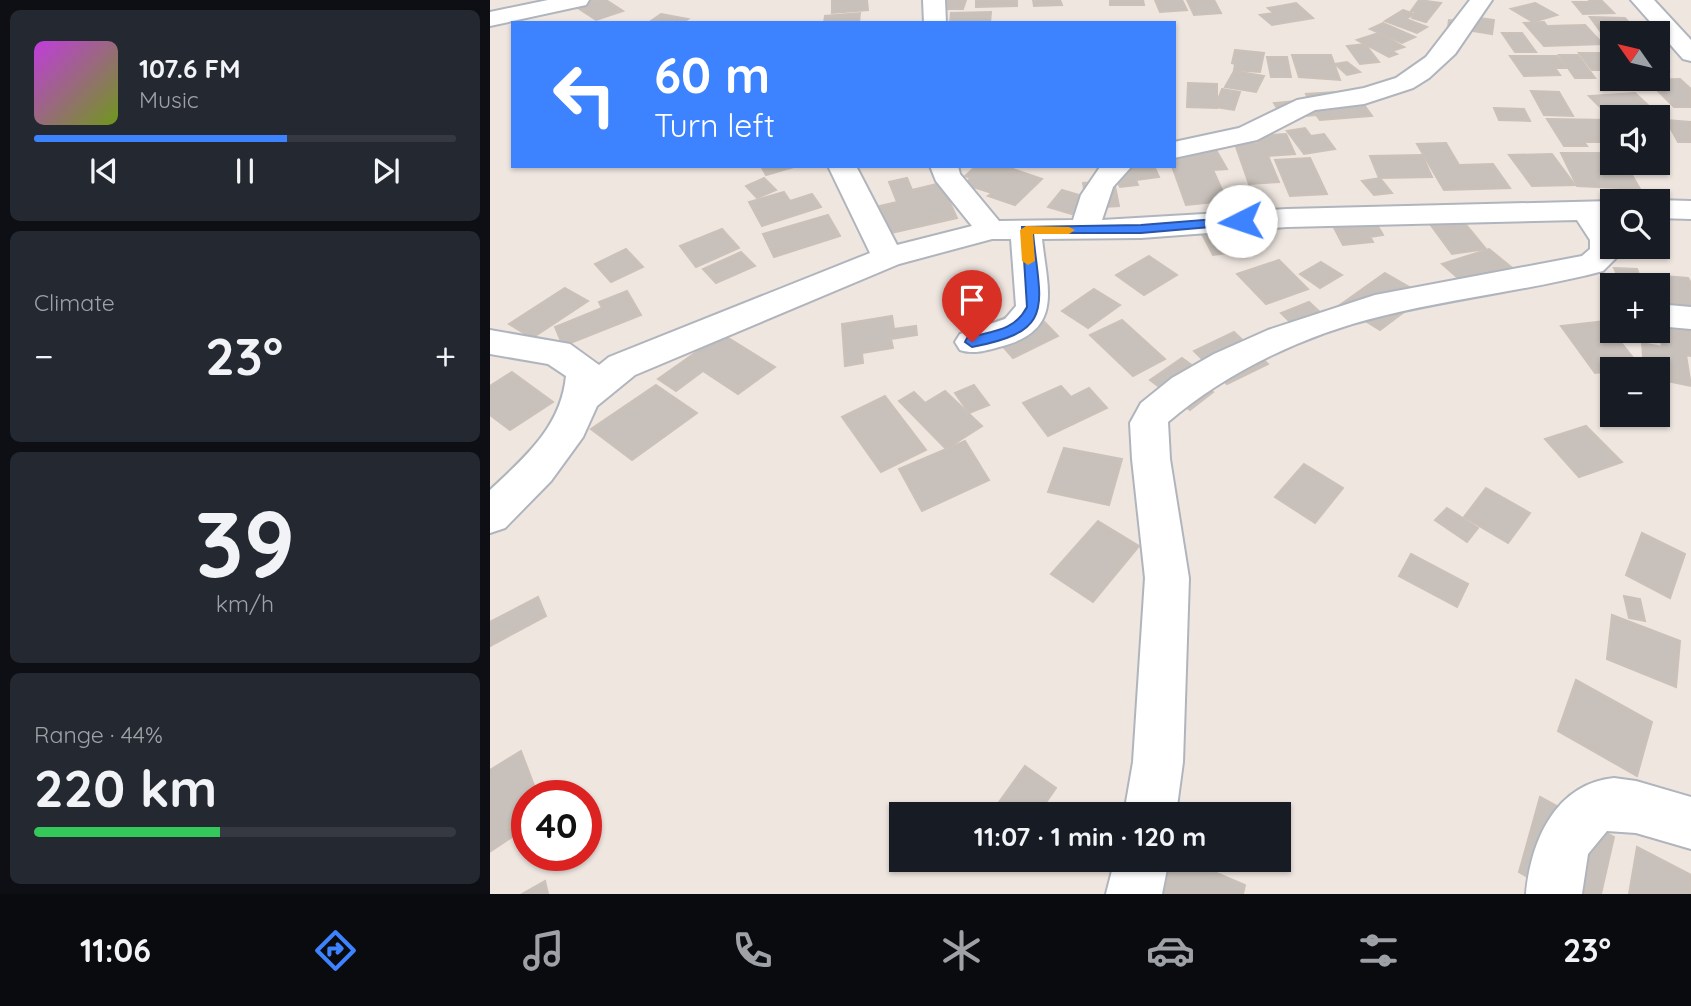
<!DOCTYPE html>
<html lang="en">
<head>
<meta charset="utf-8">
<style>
  :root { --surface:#171b24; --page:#242831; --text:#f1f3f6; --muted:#9ea1a6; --line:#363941; --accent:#3d83ff }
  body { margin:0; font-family:Quicksand,sans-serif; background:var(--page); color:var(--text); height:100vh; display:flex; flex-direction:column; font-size:26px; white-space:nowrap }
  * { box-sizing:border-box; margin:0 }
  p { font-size:23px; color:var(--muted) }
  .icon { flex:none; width:38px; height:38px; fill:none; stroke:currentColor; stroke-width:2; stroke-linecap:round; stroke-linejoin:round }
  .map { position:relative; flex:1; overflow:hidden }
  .drawer { display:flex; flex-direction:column; gap:10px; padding:10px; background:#0d0f14; width:490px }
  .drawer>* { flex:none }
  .banner { position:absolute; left:21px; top:21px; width:665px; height:147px; border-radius:0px; box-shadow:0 2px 5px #0004; background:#3d83ff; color:#fff; overflow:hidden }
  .needle { width:46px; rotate:304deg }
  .buttons { position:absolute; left:1110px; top:21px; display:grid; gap:14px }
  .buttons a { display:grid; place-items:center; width:70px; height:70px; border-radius:0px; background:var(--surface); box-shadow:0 2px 5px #0004; font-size:35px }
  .speed { position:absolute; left:21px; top:780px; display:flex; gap:14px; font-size:35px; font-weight:700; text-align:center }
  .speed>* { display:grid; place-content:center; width:91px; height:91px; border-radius:50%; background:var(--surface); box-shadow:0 2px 5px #0004; line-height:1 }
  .speed .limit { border:10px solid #d22; background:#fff; color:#111 }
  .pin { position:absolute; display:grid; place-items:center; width:60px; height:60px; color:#fff; margin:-72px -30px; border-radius:50% 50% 50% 0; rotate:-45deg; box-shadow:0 0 7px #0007 }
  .pin .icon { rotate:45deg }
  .me { position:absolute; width:77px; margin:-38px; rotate:266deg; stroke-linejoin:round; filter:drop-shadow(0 0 5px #0008) }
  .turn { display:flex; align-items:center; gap:24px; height:147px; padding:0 28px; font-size:32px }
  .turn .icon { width:91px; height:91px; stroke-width:2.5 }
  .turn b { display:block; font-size:49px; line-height:60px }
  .big { font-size:52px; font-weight:700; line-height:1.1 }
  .drawer .card { flex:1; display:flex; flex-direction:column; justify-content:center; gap:10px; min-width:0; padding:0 24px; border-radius:10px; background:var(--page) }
  .drawer .dial { align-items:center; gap:0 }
  .dial b { font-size:91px; line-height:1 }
  .song { display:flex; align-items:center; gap:21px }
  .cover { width:84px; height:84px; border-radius:10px; background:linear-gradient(135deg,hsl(290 70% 55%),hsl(80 70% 35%)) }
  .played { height:7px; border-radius:4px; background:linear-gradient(90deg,var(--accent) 60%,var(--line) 60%) }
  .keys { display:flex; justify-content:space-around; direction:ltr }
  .heat { display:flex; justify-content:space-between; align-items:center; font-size:38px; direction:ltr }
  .charge { height:10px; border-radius:5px; background:linear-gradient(90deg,#34c759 44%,var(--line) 0) }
  .trip { position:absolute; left:399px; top:802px; width:402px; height:70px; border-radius:0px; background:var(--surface); box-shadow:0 2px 5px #0004; font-weight:700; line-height:70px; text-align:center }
  .dock { display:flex; height:112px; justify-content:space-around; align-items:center; background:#090b0e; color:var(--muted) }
  .dock .icon { width:49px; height:49px }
  .dock .selected { color:var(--accent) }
  .dock b { font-size:32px; color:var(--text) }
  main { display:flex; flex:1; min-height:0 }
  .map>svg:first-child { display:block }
  .building { fill:#c8c1bb; stroke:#cbc1b9; stroke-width:2 }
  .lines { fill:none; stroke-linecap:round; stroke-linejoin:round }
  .minor-casing { stroke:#b0b5bd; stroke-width:4 }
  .minor { fill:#fff; fill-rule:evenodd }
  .route { fill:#3d83ff; stroke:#2855a6; stroke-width:2 }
  .slow { fill:#f59e0b }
</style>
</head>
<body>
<main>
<section class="drawer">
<div class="card">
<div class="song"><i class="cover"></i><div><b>107.6 FM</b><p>Music</p></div></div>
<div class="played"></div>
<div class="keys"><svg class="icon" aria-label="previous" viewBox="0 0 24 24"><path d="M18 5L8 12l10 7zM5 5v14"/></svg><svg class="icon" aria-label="pause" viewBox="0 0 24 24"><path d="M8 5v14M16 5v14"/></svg><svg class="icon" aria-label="next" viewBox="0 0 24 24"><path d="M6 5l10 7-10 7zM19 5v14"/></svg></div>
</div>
<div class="card"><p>Climate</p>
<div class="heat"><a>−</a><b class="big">23°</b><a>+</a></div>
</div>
<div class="card dial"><b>39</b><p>km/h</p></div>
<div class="card"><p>Range · 44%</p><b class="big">220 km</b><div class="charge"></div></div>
</section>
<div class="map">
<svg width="1201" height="894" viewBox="0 0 1201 894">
  <rect width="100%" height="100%" fill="#efe6e0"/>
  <!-- building -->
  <g class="building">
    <path d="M 104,0 L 116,0 L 133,11 L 106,20 L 85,6 Z"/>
    <path d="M 342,0 L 377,0 L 378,10 L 342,13 Z"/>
    <path d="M 445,0 L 476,0 L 473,9 L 442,9 Z"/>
    <path d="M 486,0 L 527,0 L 527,6 L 486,7 Z"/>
    <path d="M 543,0 L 570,0 L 572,5 L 544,6 Z"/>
    <path d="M 620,0 L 653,0 L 654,5 L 620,5 Z"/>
    <path d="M 665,0 L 692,0 L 697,10 L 670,12 Z"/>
    <path d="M 697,0 L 724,0 L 731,13 L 704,15 Z"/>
    <path d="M 929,0 L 951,3 L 936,22 L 922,18 L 926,12 L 921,11 Z"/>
    <path d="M 1099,0 L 1111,0 L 1124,13 L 1093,14 L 1083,2 L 1101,2 Z"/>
    <path d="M 806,3 L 823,18 L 782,25 L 770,15 L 784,13 L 778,8 Z"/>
    <path d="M 1045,3 L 1067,15 L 1043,22 L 1021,9 Z"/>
    <path d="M 913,10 L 924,14 L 916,19 L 937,27 L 927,33 L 895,21 Z"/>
    <path d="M 501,12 L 500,23 L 460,23 L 461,13 Z"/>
    <path d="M 370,13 L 369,23 L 334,23 L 335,16 Z"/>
    <path d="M 171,14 L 198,19 L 192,23 L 158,23 Z"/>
    <path d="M 970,15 L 1004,20 L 1002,34 L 958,27 L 959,20 L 969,21 Z"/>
    <path d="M 1100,17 L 1135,18 L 1148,33 L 1122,33 L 1122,43 L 1119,43 Z"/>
    <path d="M 1054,22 L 1057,26 L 1095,25 L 1113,44 L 1054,46 L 1034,23 Z"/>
    <path d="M 893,23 L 925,37 L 912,43 L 880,29 Z"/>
    <path d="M 888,33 L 914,47 L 902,51 L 907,54 L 899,57 L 867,40 Z"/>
    <path d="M 1012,33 L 1032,33 L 1046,52 L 1025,52 Z"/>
    <path d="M 875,44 L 889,62 L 870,64 L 857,46 Z"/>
    <path d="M 745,50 L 774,53 L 770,72 L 744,70 L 745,64 L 742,63 Z"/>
    <path d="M 1167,50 L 1168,50 L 1179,71 L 1167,70 Z"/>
    <path d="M 1089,53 L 1112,53 L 1122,65 L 1122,70 L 1102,70 Z"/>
    <path d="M 802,55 L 841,55 L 850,80 L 809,77 Z"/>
    <path d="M 1069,55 L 1088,55 L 1105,78 L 1085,78 Z"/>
    <path d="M 1020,56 L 1067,56 L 1077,68 L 1065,68 L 1070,75 L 1034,76 Z"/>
    <path d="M 777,57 L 797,57 L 801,77 L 781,77 Z"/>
    <path d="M 857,62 L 870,72 L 857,75 L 845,64 Z"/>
    <path d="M 744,71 L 774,76 L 766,92 L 735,87 Z"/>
    <path d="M 1190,79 L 1201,89 L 1201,107 L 1184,107 L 1157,80 Z"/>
    <path d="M 698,83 L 727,84 L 727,108 L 697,107 Z"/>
    <path d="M 732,89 L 750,92 L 744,110 L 725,107 Z"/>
    <path d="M 864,91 L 882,116 L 830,120 L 826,115 L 793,118 L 784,103 L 819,100 L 816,94 Z"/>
    <path d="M 1041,91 L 1069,92 L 1083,116 L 1054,115 Z"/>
    <path d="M 1145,93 L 1163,110 L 1117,114 L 1099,96 Z"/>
    <path d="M 1004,108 L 1034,109 L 1040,121 L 1009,120 Z"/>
    <path d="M 1057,119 L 1120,120 L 1122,142 L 1094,142 L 1097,146 L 1074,146 Z"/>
    <path d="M 1176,120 L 1201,122 L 1201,142 L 1188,142 Z"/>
    <path d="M 815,128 L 821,136 L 834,134 L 845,149 L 814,154 L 797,131 Z"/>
    <path d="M 796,134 L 805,154 L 778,156 L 789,182 L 759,184 L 745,144 L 769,143 L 766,136 Z"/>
    <path d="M 722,143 L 737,169 L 723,170 L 737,201 L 696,205 L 682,166 L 684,166 L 684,146 Z"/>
    <path d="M 956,143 L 969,165 L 1003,164 L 1020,188 L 954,190 L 927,144 Z"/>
    <path d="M 1071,153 L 1122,153 L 1122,163 L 1135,163 L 1150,189 L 1087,186 Z"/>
    <path d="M 1062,154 L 1085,185 L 1042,186 L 1019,155 Z"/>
    <path d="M 932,155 L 942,177 L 889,178 L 880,156 Z"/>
    <path d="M 820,158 L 837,194 L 800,196 L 785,160 Z"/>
    <path d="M 271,166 L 307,166 L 276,175 Z"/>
    <path d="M 486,166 L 523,166 L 520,168 L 552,179 L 525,205 L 498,196 L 502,193 L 474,184 L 481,178 L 475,176 Z"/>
    <path d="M 621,166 L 664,166 L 669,177 L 646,180 L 648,185 L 630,187 Z"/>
    <path d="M 274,178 L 286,190 L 267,198 L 256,186 Z"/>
    <path d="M 417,178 L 422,190 L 451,183 L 467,218 L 401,233 L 390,206 L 407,202 L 399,182 Z"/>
    <path d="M 890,178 L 902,193 L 884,195 L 872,181 Z"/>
    <path d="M 624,181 L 629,206 L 597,208 L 593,183 Z"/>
    <path d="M 572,190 L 596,197 L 582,214 L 558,207 Z"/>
    <path d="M 294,192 L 300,201 L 322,194 L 331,207 L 272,226 L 259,202 Z"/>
    <path d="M 338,215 L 350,236 L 284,257 L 273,234 Z"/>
    <path d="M 882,216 L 893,235 L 880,237 L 883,242 L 853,245 L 840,220 Z"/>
    <path d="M 972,220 L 996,249 L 962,254 L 940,224 Z"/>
    <path d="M 760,225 L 773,248 L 723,255 L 711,232 Z"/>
    <path d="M 232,229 L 249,248 L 206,267 L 190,246 Z"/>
    <path d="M 136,249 L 153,267 L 121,282 L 105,264 Z"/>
    <path d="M 999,249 L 1032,276 L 984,292 L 952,264 Z"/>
    <path d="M 251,252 L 265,266 L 226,283 L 213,269 Z"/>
    <path d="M 659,256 L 687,275 L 654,295 L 626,275 Z"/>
    <path d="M 789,260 L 818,289 L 776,304 L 747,274 Z"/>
    <path d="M 831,262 L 852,275 L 830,288 L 810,274 Z"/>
    <path d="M 1124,268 L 1147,269 L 1149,274 L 1198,278 L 1201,283 L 1201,305 L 1172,302 L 1167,295 L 1167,285 L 1132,285 Z"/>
    <path d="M 895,273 L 935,296 L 890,330 L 850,305 Z"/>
    <path d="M 75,288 L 98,301 L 42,338 L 19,324 Z"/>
    <path d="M 604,289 L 630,305 L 598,328 L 572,311 Z"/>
    <path d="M 137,291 L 151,315 L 73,346 L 65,327 L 112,308 L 109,302 Z"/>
    <path d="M 819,302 L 846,327 L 818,339 L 791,313 Z"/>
    <path d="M 539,306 L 568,336 L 523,358 L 495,326 Z"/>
    <path d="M 402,316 L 404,329 L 426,326 L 427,335 L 401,339 L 403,348 L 372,353 L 373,363 L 355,366 L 352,324 Z"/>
    <path d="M 632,320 L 675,359 L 643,376 L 600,335 Z"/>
    <path d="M 1115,321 L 1122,331 L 1151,368 L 1105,373 L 1071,326 Z"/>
    <path d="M 1179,323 L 1201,328 L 1201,356 L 1196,355 L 1201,386 L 1167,379 L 1167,369 L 1154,369 L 1152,343 L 1172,347 L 1171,339 L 1134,331 L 1167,331 L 1167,325 L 1179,327 Z"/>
    <path d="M 744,332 L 778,364 L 737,384 L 704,351 Z"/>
    <path d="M 232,334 L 285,367 L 248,394 L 213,371 L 186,391 L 168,379 Z"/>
    <path d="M 692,358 L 717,376 L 709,382 L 723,392 L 700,410 L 660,380 Z"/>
    <path d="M 22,372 L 63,402 L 20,430 L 0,415 L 0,386 Z"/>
    <path d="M 166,385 L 207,413 L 142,460 L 101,429 Z"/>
    <path d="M 484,385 L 499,405 L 479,413 L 465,393 Z"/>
    <path d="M 571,386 L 581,397 L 599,388 L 617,408 L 558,436 L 533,403 Z"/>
    <path d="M 455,391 L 492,426 L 456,449 L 409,401 L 424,392 L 435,403 Z"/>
    <path d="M 395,396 L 436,450 L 391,472 L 352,417 Z"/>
    <path d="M 1096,426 L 1132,462 L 1089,477 L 1055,439 Z"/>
    <path d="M 475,441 L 499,480 L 432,511 L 409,469 Z"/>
    <path d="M 574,448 L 632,459 L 619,505 L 558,492 Z"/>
    <path d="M 814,464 L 853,488 L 825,523 L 785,497 Z"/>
    <path d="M 996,488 L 1040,513 L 1018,543 L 974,517 Z"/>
    <path d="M 957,508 L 988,528 L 977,542 L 945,520 Z"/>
    <path d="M 608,521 L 649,546 L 603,602 L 561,574 Z"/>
    <path d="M 1152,533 L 1195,554 L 1180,598 L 1136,575 Z"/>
    <path d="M 921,554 L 978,584 L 967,607 L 909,576 Z"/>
    <path d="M 1134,596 L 1150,599 L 1155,621 L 1139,618 Z"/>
    <path d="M 48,597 L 56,616 L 0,646 L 0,622 Z"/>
    <path d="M 1122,615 L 1190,641 L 1186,687 L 1117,659 Z"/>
    <path d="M 1086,680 L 1162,722 L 1147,776 L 1068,731 Z"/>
    <path d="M 31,751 L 48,796 L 37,796 L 37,827 L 1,851 L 0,770 Z"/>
    <path d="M 535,766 L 566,788 L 548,814 L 505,814 L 502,812 Z"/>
    <path d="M 1050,797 L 1124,837 L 1111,894 L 1066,894 L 1029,872 Z"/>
    <path d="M 1147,847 L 1201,875 L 1201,894 L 1139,894 Z"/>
    <path d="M 631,859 L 694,859 L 755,885 L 753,894 L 619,894 Z"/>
    <path d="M 55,881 L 58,894 L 32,894 Z"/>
  </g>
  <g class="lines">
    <!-- minor casing -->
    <g class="minor-casing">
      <g id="minor">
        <path d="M 58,0 L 99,0 L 96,5 L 0,26 L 0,12 Z"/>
        <path d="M 433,0 L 455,0 L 456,23 L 434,23 Z"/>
        <path d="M 980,0 L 1002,0 L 965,54 L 939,78 L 923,88 L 874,104 L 825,110 L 767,140 L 684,158 L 684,142 L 749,128 L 807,100 L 874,88 L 906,78 L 936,57 Z"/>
        <path d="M 1141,0 L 1164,0 L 1201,40 L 1201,61 L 1193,59 Z"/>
        <path d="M 338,166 L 366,166 L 407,245 L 482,226 L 446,181 L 440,166 L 468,166 L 470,174 L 509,221 L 583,220 L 591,195 L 610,167 L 642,166 L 623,187 L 612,220 L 797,209 L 1122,201 L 1122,219 L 1116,219 L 1122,227 L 1122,247 L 1131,247 L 1132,252 L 1113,271 C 1041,290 965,298 892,316 C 817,334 737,371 678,422 L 680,459 L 699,578 L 693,762 L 686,814 L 634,814 L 643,762 L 655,578 L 642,459 L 640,423 L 651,403 L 682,378 L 724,354 L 778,330 L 885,295 L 1092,256 L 1100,249 L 1100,240 L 1087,220 L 797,227 L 651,238 L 552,239 C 557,288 574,329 513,346 C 497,350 485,355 470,350 L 465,342 L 470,334 L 515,319 L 526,306 L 521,239 L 502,239 L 409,264 L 145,375 L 107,406 L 93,437 L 61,481 L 15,528 L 0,533 L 0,490 C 35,457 71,427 76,376 L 58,364 L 0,354 L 0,330 L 80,344 L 109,365 L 119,357 L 380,253 Z"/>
        <path d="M 1167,200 L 1201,201 L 1201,219 L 1167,218 L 1167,201 L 1163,201 Z"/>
        <path d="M 1167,304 L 1201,307 L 1201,329 L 1167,326 Z"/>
        <path d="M 1124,778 L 1146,781 L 1201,797 L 1201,849 L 1146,833 L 1117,831 L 1098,854 L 1092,894 L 1036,894 C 1041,841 1065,784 1124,778 Z"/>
        <path d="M 625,859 L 679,859 L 672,894 L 616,894 Z"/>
      </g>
    </g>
    <!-- minor -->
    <use href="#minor" class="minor"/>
  </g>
  <!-- route -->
  <path class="route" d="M 751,217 L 757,221 L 755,224 L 651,233 L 543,233 C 550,306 567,331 482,347 L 475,342 L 477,338 C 501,331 524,332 537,307 L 532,227 L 651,225 Z"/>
  <!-- slow -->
  <path class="slow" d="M 536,226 L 579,227 L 585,230 L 579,234 L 543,234 L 545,261 L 538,265 L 532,261 L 530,230 Z"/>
</svg>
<div class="buttons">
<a><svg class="needle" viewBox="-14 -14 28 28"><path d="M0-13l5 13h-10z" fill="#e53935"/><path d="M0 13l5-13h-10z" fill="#9ea1a6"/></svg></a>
<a><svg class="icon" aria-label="sound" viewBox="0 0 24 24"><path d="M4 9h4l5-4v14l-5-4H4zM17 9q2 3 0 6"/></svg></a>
<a><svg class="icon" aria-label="search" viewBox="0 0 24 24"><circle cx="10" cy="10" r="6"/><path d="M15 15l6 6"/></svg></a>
<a>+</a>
<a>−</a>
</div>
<div class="speed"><div class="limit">40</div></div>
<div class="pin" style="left:482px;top:342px;background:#d93025"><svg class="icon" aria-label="arrive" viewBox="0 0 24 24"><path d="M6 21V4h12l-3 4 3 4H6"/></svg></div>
<svg class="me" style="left:751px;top:221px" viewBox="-20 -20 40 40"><circle r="19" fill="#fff"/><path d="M0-13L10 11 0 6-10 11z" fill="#3d83ff"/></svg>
<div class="trip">11:07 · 1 min · 120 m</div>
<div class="banner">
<div class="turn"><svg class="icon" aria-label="left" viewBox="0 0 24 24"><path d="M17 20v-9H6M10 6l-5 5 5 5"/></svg><div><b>60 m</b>Turn left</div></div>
</div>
</div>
</main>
<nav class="dock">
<b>11:06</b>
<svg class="icon selected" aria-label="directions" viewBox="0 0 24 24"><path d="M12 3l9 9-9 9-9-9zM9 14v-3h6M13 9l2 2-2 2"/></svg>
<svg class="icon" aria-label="music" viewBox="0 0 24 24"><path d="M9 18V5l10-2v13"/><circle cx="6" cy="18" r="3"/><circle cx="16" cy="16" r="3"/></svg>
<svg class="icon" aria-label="phone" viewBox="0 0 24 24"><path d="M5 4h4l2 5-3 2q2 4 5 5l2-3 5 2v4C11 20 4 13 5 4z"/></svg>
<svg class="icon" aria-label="climate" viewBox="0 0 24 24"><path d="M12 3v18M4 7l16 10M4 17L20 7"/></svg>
<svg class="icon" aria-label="car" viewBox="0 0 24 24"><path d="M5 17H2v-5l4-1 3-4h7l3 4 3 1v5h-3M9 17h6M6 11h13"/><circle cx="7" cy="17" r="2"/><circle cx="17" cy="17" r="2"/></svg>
<svg class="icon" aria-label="filters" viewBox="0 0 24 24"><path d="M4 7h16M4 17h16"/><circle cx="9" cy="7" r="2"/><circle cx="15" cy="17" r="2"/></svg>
<b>23°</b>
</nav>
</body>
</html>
